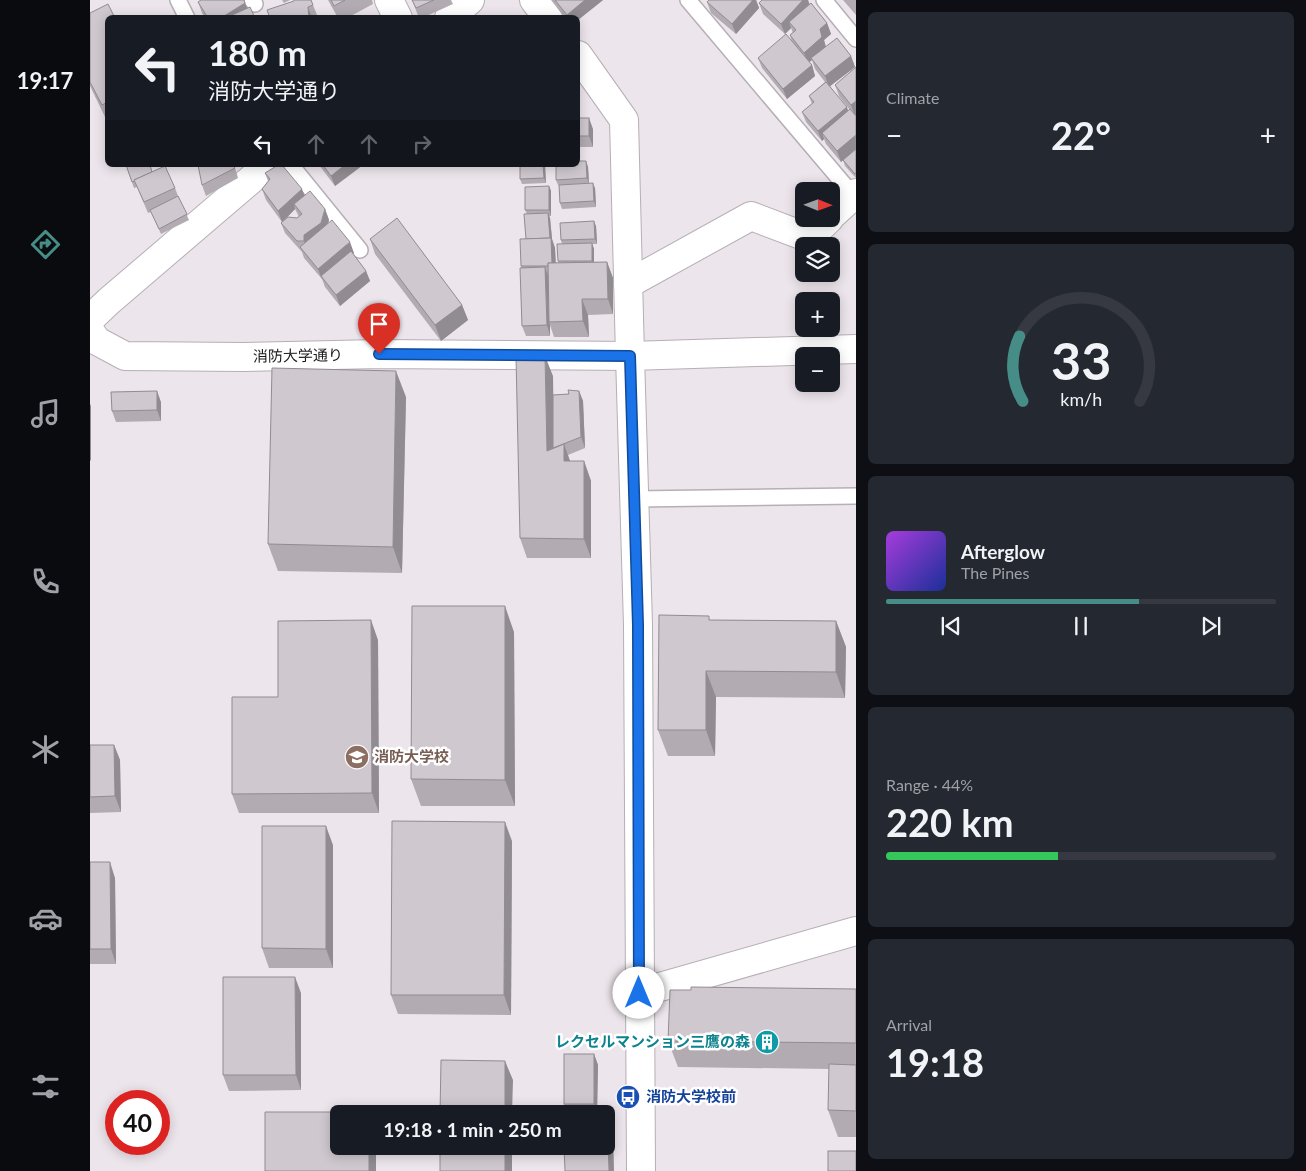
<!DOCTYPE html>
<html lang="en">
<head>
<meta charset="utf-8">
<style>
  :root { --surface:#171b24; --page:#242831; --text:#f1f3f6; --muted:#9ea1a6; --line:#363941; --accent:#468d88 }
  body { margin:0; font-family:Lato,"Noto Sans JP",sans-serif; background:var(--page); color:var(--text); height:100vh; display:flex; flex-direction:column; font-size:19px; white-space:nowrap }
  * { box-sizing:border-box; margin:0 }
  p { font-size:16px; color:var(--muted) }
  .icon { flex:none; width:28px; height:28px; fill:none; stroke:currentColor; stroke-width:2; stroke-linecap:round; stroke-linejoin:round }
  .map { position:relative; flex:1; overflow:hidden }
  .drawer { display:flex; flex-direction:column; gap:12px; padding:12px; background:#0d0f14; width:450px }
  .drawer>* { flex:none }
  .guide { position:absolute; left:15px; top:15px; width:475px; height:152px; border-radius:8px; box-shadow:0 2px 12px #0003; background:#171b24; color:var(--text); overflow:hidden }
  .needle { width:32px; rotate:91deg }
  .controls { position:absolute; left:705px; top:182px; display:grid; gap:10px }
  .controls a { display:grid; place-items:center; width:45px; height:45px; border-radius:8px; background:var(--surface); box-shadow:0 2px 12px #0003; font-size:25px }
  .speed { position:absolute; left:15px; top:1090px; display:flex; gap:10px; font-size:25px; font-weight:700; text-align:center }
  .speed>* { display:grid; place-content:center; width:65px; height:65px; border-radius:50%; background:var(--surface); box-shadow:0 2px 12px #0003; line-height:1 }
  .speed .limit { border:8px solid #d22; background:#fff; color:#111 }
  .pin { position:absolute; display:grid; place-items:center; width:42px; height:42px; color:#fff; margin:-51px -21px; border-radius:50% 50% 50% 0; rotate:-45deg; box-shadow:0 0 5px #0007 }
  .pin .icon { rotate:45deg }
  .me { position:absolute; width:55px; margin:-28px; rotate:0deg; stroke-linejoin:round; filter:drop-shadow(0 0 4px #0008) }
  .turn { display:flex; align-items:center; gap:18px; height:105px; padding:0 20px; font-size:22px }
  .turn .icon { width:65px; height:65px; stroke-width:2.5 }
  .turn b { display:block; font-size:35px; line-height:42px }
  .lanes { display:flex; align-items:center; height:48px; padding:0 20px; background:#0003; justify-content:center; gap:25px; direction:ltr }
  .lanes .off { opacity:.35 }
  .big { font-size:38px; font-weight:700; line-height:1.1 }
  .drawer .tile { flex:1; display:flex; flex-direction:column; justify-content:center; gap:8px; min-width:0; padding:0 18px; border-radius:8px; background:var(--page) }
  .drawer .dial { align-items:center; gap:0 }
  .dial svg { height:130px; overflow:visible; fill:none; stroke:var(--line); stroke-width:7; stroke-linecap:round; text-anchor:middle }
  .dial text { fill:var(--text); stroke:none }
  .song { display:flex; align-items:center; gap:15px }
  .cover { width:60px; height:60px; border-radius:8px; background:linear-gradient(135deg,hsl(280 70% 55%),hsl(230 70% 35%)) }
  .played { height:5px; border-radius:2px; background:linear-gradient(90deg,var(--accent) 65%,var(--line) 65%) }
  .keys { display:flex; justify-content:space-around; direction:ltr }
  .heat { display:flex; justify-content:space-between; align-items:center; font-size:28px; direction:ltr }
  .charge { height:8px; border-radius:4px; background:linear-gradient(90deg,#34c759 44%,var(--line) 0) }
  .trip { position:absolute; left:240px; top:1105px; width:285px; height:50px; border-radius:8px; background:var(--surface); box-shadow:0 2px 12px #0003; font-weight:700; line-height:50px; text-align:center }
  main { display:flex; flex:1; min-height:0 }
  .menu { display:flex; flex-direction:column; width:90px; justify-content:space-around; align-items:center; background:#090b0e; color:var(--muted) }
  .menu .icon { width:35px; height:35px }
  .menu .current { color:var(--accent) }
  .menu b { font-size:22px; color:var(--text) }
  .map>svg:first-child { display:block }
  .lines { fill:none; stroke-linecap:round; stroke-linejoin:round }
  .service-casing { stroke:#b6afb5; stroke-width:18 }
  .minor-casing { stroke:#b6afb5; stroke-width:30 }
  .tertiary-casing { stroke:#b6afb5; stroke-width:30 }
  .service { stroke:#fff; stroke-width:15 }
  .minor { stroke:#fff; stroke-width:28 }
  .tertiary { stroke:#fff; stroke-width:28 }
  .wall { fill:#b2acb2; fill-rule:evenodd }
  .shaded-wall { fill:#918c91 }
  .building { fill:#cfc8cf; stroke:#918c91 }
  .route-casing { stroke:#114b97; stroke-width:12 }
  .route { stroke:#1a73e8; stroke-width:9 }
  .labels { text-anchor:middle; stroke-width:5; stroke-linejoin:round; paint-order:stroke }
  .street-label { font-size:15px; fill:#191719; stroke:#fff }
  .education-label { font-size:15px; font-weight:bold; fill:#785e54; stroke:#fff; text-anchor:start }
  .culture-label { font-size:15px; font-weight:bold; fill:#0d838f; stroke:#fff; text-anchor:end }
  .transit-label { font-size:15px; font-weight:bold; fill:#164399; stroke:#fff; text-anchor:start }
</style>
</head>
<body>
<main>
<nav class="menu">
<b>19:17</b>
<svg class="icon current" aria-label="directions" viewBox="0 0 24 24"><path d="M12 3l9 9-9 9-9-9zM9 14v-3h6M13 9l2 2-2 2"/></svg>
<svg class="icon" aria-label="music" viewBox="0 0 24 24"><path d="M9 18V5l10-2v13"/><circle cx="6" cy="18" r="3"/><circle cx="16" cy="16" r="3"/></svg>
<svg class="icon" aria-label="phone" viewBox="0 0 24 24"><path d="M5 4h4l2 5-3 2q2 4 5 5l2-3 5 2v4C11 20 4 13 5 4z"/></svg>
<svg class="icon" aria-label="climate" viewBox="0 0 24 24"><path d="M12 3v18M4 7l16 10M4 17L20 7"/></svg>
<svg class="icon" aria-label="car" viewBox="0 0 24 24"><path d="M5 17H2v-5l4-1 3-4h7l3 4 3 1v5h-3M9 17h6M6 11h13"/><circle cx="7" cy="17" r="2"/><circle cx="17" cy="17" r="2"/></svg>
<svg class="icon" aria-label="filters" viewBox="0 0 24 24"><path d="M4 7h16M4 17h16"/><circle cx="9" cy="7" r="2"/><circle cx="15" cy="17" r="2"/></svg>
</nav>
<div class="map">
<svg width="766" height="1171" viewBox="0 0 766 1171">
  <rect width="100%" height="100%" fill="#ece5eb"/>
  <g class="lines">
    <!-- service casing -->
    <g class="service-casing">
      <g id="service">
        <path d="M 88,0 L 97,18"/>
        <path d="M 162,0 L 165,4"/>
        <path d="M 598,0 L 763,195"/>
        <path d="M 734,0 L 766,39"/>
        <path d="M 201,165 L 270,250"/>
        <path d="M 544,499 L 766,496"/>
      </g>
    </g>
    <!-- minor casing -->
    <g class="minor-casing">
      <g id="minor">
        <path d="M 299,0 L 308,18"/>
        <path d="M 444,0 L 458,18"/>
        <path d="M 359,18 L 380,0"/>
        <path d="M 488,55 L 534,120 L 540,356"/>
        <path d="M 741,216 L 766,193"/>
        <path d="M 538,284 L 661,216 L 719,238 L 739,219"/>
        <path d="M 0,319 L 19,301 L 178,165"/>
        <path d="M 549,993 L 766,931"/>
      </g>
    </g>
    <!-- tertiary casing -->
    <g class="tertiary-casing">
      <g id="tertiary">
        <path d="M 0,331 L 7,341 L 35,356 L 153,357 L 289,354 L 540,356 L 766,349"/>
        <path d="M 540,356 L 548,625 L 551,1171"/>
      </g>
    </g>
    <!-- service -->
    <use href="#service" class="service"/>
    <!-- minor -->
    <use href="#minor" class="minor"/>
    <!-- tertiary -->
    <use href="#tertiary" class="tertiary"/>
  </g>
  <!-- wall -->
  <g class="wall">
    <path d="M 192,0 L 200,0 L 194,3 Z"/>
    <path d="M 221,0 L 227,15 L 222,18 L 180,18 Z"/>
    <path d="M 238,0 L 282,0 L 283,4 L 257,18 L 248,18 Z"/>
    <path d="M 322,0 L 361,0 L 363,4 L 332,18 L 329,18 Z"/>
    <path d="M 461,0 L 513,0 L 488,20 L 488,18 L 475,18 Z"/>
    <path d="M 619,0 L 666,0 L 669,8 L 646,34 L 621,13 L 617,2 Z"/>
    <path d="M 672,0 L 718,0 L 720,5 L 737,23 L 741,34 L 734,40 L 736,47 L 761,56 L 765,67 L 740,86 L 758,111 L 760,110 L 749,96 L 745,85 L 766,67 L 766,115 L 765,115 L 766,116 L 766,178 L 755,166 L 753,160 L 758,156 L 751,162 L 736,144 L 734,139 L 732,141 L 716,122 L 712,112 L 722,104 L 719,96 L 735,82 L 725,69 L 722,60 L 719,62 L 722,65 L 725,76 L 697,99 L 672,68 L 668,58 L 702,42 L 700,35 L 703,33 L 701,28 L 695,34 L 673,14 L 669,3 Z"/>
    <path d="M 753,0 L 766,0 L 766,15 Z"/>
    <path d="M 108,2 L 155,3 L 158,8 L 165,18 L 115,18 L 112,13 Z"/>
    <path d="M 0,13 L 18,18 L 17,121 L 0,86 Z"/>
    <path d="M 488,118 L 503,129 L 503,147 L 488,147 Z"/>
    <path d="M 496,161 L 498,167 L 499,183 L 505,188 L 506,207 L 472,209 L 470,203 L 469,185 L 468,185 L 466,180 Z"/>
    <path d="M 36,165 L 62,172 L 85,188 L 88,196 L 99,220 L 71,234 L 61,212 L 58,213 L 47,187 L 44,188 Z"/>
    <path d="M 229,165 L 273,165 L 245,186 Z"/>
    <path d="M 430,165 L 455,165 L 456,183 L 432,184 L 430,179 Z"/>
    <path d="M 145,168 L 148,178 L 116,196 L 112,185 Z"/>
    <path d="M 175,173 L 214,196 L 235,209 L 239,220 L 238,224 L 264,253 L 263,254 L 276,271 L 280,281 L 250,306 L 235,287 L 232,279 L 214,258 L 212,252 L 195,233 L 191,223 L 192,222 L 176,200 L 172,189 L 178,181 ZM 205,209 L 209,217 L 207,218 L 194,221 Z"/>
    <path d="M 459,186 L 461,191 L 461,216 L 459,216 L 460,218 L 462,239 L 465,248 L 466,263 L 468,263 L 468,261 L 472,244 L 471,240 L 506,226 L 507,244 L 502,244 L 504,249 L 504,262 L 517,262 L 523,278 L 523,314 L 498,315 L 499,337 L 464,337 L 460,325 L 460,336 L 436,336 L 432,326 L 431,266 L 436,239 L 437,214 L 435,210 Z"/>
    <path d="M 280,239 L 372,305 L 378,320 L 351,341 L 285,254 Z"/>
    <path d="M 463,376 L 463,395 L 479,394 L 489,391 L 493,401 L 495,448 L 478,455 L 480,461 L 494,461 L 501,481 L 501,558 L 437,558 L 430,538 Z"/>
    <path d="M 316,397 L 312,573 L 188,571 L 178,544 Z"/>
    <path d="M 71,402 L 71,421 L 26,422 L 22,411 Z"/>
    <path d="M 621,620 L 746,621 L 756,647 L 755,698 L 626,697 L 625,756 L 578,756 L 568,730 Z"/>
    <path d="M 424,632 L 425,806 L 331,806 L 321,779 Z"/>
    <path d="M 288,640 L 289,813 L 149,813 L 142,794 L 188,697 Z"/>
    <path d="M 0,745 L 24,745 L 30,760 L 31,812 L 0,813 Z"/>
    <path d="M 422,841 L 421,1015 L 308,1014 L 301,995 Z"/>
    <path d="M 243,845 L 243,968 L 179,968 L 172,948 Z"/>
    <path d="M 0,862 L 25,878 L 26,964 L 0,964 Z"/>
    <path d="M 766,989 L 766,1137 L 748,1137 L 738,1110 L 739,1069 L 588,1067 L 578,1041 L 601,990 Z"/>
    <path d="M 211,993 L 211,1090 L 139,1091 L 133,1075 Z"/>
    <path d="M 504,1054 L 508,1065 L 507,1113 L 517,1113 L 523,1128 L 516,1114 L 477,1114 L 474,1104 Z"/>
  </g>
  <!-- shaded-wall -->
  <g class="shaded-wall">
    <path d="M 495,0 L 513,0 L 488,20 L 488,18 L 478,18 L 477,15 Z"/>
    <path d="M 663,0 L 666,0 L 669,8 L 646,34 L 642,24 Z"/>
    <path d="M 713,0 L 718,0 L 720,7 L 699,22 L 701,28 L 695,34 L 691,24 Z"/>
    <path d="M 155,3 L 159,13 L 152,18 L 131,18 Z"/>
    <path d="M 218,7 L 222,18 L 219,18 Z"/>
    <path d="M 737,23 L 741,34 L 734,40 L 736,48 L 721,58 L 722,60 L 718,63 L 714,53 L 730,29 Z"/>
    <path d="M 761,56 L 765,67 L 739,87 L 735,76 Z"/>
    <path d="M 722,65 L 725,76 L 697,99 L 693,89 Z"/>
    <path d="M 766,101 L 766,115 L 765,116 L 761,105 Z"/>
    <path d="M 757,107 L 760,117 L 732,133 L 734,139 L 732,141 L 728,131 Z"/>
    <path d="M 499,118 L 503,129 L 503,147 L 499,136 Z"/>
    <path d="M 766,135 L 766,149 L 751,162 L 747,151 Z"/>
    <path d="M 496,161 L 498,167 L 499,184 L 497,178 Z"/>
    <path d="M 255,165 L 273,165 L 245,186 L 241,176 Z"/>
    <path d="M 453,165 L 455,165 L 456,183 L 454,178 Z"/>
    <path d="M 503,183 L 505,188 L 506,207 L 504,201 Z"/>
    <path d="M 459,186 L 461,191 L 461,216 L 459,210 Z"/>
    <path d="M 212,189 L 216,199 L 204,204 L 205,209 L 192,222 L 188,211 Z"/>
    <path d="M 235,209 L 239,220 L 235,234 L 218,252 L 214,241 L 214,235 Z"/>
    <path d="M 458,213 L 460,218 L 462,239 L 465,248 L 466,276 L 462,265 Z"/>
    <path d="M 504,221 L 506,226 L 507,244 L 505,239 Z"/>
    <path d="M 260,242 L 264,253 L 233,279 L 231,276 L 232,280 L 228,269 Z"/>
    <path d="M 502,243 L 504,249 L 504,266 L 502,261 Z"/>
    <path d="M 517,262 L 523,278 L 523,314 L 518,299 Z"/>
    <path d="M 455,267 L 459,278 L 459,322 L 460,325 L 460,336 L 457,325 Z"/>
    <path d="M 276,271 L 280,281 L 250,306 L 246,295 Z"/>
    <path d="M 492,299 L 498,315 L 499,337 L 493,321 Z"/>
    <path d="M 372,305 L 378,320 L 351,341 L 345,325 Z"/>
    <path d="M 455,356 L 463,376 L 464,448 L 457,451 Z"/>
    <path d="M 306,371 L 316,397 L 312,573 L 303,547 Z"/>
    <path d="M 67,391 L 71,402 L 71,421 L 67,410 Z"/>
    <path d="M 489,391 L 493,401 L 495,448 L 491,437 Z"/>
    <path d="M 0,404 L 1,406 L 1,461 L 0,460 Z"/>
    <path d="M 474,444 L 481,464 L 474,461 Z"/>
    <path d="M 494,461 L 501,481 L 501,558 L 494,539 Z"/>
    <path d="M 415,606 L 424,632 L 425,806 L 415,780 Z"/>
    <path d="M 281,620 L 288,640 L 289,813 L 282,793 Z"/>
    <path d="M 746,621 L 756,647 L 755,698 L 746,672 Z"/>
    <path d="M 616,671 L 626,697 L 625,756 L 616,730 Z"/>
    <path d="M 24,745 L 30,760 L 31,812 L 25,796 Z"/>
    <path d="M 415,822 L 422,841 L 421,1015 L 414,995 Z"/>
    <path d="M 236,826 L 243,845 L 243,968 L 236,949 Z"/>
    <path d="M 20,862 L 25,878 L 26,964 L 21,949 Z"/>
    <path d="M 205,977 L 211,993 L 211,1090 L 206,1075 Z"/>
    <path d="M 504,1054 L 508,1065 L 507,1114 L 504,1104 Z"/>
    <path d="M 415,1061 L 423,1080 L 422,1114 L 415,1114 Z"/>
    <path d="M 517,1113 L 523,1128 L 524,1171 L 519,1171 Z"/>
    <rect x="279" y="1146" width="7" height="25"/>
    <rect x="415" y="1146" width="7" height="25"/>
  </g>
  <!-- building -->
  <g class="building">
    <path d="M 111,0 L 154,0 L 155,3 L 131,18 L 118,18 L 108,2 Z"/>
    <path d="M 204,0 L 221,0 L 223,5 L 218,7 L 219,18 L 180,18 L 177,10 L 204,1 Z"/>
    <path d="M 241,0 L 255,0 L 244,6 Z"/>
    <path d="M 322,0 L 344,0 L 326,8 Z"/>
    <path d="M 465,0 L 495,0 L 477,15 Z"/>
    <path d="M 619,0 L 663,0 L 642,24 L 617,2 Z"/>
    <path d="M 672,0 L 713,0 L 691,24 L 669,3 Z"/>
    <path d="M 721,3 L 737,23 L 730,29 L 732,37 L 714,53 L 700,35 L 706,30 L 699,22 Z"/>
    <path d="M 18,4 L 25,18 L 18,18 L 18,102 L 12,105 L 0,82 L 0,13 Z"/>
    <path d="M 160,7 L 165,18 L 142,18 L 142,15 Z"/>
    <path d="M 696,34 L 722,65 L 693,89 L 668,58 Z"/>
    <path d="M 747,38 L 761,56 L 735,76 L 721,58 Z"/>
    <path d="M 766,67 L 766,101 L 761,105 L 745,85 Z"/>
    <path d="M 736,82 L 757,107 L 728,131 L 712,112 L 724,102 L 719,96 Z"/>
    <path d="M 760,109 L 766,116 L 766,135 L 747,151 L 732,133 Z"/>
    <rect x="488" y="118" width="11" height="18"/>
    <path d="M 766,149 L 766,173 L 765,174 L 753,160 Z"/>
    <path d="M 488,161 L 496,161 L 497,178 L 466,180 L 466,165 L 488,165 Z"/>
    <path d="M 36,165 L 60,165 L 62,172 L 44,180 L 45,181 L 42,182 Z"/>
    <path d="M 108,165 L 143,165 L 145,168 L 112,185 Z"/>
    <path d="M 188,165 L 192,165 L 212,189 L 188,211 L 172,189 L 180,179 L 175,173 Z"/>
    <path d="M 233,165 L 255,165 L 241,176 Z"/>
    <path d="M 430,165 L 453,165 L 454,178 L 430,179 Z"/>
    <path d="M 75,166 L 85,188 L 54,202 L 44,180 Z"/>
    <path d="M 503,183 L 504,201 L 470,203 L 469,185 Z"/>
    <path d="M 459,186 L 459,210 L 435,210 L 435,187 Z"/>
    <path d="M 220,191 L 235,209 L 231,223 L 214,235 L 214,241 L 207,241 L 191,223 L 198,217 L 207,218 L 212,214 L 204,204 Z"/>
    <path d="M 88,196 L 97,214 L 69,229 L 60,210 Z"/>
    <path d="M 458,213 L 460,238 L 436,239 L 434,214 Z"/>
    <path d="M 307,218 L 372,305 L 345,325 L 280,239 Z"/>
    <path d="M 242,220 L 260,242 L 228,269 L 210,247 Z"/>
    <path d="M 504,221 L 505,239 L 471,240 L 470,223 Z"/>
    <path d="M 461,238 L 462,263 L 458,263 L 458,266 L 431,266 L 430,239 Z"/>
    <path d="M 502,243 L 502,261 L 468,261 L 467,244 Z"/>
    <path d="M 261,251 L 276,271 L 246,295 L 231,276 Z"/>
    <path d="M 517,262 L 518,299 L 492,299 L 493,321 L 459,322 L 458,263 Z"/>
    <path d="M 455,267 L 457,325 L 432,326 L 430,268 Z"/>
    <path d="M 455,356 L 457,451 L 474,444 L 474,461 L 494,461 L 494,539 L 430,538 L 426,357 Z"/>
    <path d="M 182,368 L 306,371 L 303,547 L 178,544 Z"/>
    <path d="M 478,390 L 489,391 L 491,437 L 463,448 L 463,395 L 479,394 Z"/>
    <path d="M 67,391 L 67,410 L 22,411 L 21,392 Z"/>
    <path d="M 322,606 L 415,606 L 415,780 L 321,779 Z"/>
    <path d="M 569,615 L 619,616 L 619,620 L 746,621 L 746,672 L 616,671 L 616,730 L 568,730 Z"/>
    <path d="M 281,620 L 282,793 L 142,794 L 142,697 L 188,697 L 188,621 Z"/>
    <path d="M 0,745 L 24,745 L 25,796 L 0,797 Z"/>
    <path d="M 302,821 L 415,822 L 414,995 L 301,995 Z"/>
    <path d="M 172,826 L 236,826 L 236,949 L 172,948 Z"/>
    <path d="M 0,862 L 20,862 L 21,949 L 0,949 Z"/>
    <path d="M 133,977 L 205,977 L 206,1075 L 133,1075 Z"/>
    <path d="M 601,987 L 766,989 L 766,1043 L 578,1041 L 580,990 L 601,990 Z"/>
    <rect x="474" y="1054" width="30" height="50"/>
    <path d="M 351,1060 L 415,1061 L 415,1114 L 350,1114 Z"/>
    <path d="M 739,1064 L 766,1065 L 766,1111 L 738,1110 Z"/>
    <path d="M 175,1112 L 279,1112 L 279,1114 L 249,1114 L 249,1146 L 279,1146 L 279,1171 L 175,1171 Z"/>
    <path d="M 517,1113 L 519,1171 L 475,1171 L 474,1146 L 516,1146 L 516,1114 L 492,1114 Z"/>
    <rect x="350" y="1146" width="65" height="25"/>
    <rect x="738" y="1151" width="28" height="20"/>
  </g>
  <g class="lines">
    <!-- route casing -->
    <g class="route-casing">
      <path id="route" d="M 289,354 L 540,356 L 548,625 L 549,993"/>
    </g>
    <!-- route -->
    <use href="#route" class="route"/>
  </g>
  <!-- icons -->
  <defs>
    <g id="school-disc" transform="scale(1.25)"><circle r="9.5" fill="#8d6e63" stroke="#fff"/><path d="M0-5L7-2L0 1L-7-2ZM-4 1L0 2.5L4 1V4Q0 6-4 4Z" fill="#fff"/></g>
    <g id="building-disc" transform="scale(1.25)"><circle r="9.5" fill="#0f9aa8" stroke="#fff"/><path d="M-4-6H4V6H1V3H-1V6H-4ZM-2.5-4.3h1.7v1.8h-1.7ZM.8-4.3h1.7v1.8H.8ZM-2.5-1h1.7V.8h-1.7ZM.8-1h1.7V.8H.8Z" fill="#fff"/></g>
    <g id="bus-disc" transform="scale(1.25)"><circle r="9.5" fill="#1a4fb4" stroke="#fff"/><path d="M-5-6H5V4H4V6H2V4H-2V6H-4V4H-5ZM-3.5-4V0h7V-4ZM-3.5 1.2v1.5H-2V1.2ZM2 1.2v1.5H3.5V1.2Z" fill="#fff"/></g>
  </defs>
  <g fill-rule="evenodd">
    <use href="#school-disc" x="267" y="757"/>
    <use href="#building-disc" x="677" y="1042"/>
    <use href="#bus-disc" x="538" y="1097"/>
  </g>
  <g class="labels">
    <!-- street labels -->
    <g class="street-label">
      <text transform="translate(208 356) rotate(-1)" y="5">消防大学通り</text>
    </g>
    <!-- education labels -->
    <g class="education-label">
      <text x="284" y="762">消防大学校</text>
    </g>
    <!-- culture labels -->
    <g class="culture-label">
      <text x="660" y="1047">レクセルマンション三鷹の森</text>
    </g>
    <!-- transit labels -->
    <g class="transit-label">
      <text x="556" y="1102">消防大学校前</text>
    </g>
  </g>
</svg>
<div class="controls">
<a><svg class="needle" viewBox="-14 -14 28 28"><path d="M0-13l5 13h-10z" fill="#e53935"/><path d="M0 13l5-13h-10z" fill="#9ea1a6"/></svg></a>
<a><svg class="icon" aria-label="layers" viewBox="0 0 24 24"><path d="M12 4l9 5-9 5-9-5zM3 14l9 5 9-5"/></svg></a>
<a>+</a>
<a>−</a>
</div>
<div class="speed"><div class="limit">40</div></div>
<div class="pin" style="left:289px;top:354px;background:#d93025"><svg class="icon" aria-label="arrive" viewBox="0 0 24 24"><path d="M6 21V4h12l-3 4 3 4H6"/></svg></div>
<svg class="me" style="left:549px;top:993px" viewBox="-20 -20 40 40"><circle r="19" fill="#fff"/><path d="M0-13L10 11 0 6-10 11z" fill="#1a73e8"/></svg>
<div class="trip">19:18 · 1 min · 250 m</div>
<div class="guide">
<div class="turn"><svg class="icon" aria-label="left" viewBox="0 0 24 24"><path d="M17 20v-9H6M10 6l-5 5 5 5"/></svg><div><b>180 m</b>消防大学通り</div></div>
<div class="lanes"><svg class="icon" aria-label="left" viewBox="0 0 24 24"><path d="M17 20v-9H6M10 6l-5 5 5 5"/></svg><svg class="icon off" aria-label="ahead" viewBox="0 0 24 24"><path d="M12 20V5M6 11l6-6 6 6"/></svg><svg class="icon off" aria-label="ahead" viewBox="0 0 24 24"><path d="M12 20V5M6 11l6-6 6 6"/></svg><svg class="icon off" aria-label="right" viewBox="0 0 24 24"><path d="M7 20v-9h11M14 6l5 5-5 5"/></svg></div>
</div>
</div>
<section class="drawer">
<div class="tile"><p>Climate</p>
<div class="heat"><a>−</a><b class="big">22°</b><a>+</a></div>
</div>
<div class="tile dial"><svg viewBox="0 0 100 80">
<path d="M14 69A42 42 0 1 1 86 69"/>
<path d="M14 69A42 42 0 0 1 12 29" stroke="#468d88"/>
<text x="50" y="56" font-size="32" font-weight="700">33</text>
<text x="50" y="72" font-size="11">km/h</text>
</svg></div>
<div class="tile">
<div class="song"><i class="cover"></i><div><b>Afterglow</b><p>The Pines</p></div></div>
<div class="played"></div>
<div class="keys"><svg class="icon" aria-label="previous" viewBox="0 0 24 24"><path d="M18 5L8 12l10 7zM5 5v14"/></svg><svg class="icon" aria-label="pause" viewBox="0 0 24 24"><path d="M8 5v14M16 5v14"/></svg><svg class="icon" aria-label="next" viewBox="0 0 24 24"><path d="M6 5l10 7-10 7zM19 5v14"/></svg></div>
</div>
<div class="tile"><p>Range · 44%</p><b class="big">220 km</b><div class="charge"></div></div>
<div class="tile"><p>Arrival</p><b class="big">19:18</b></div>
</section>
</main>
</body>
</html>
